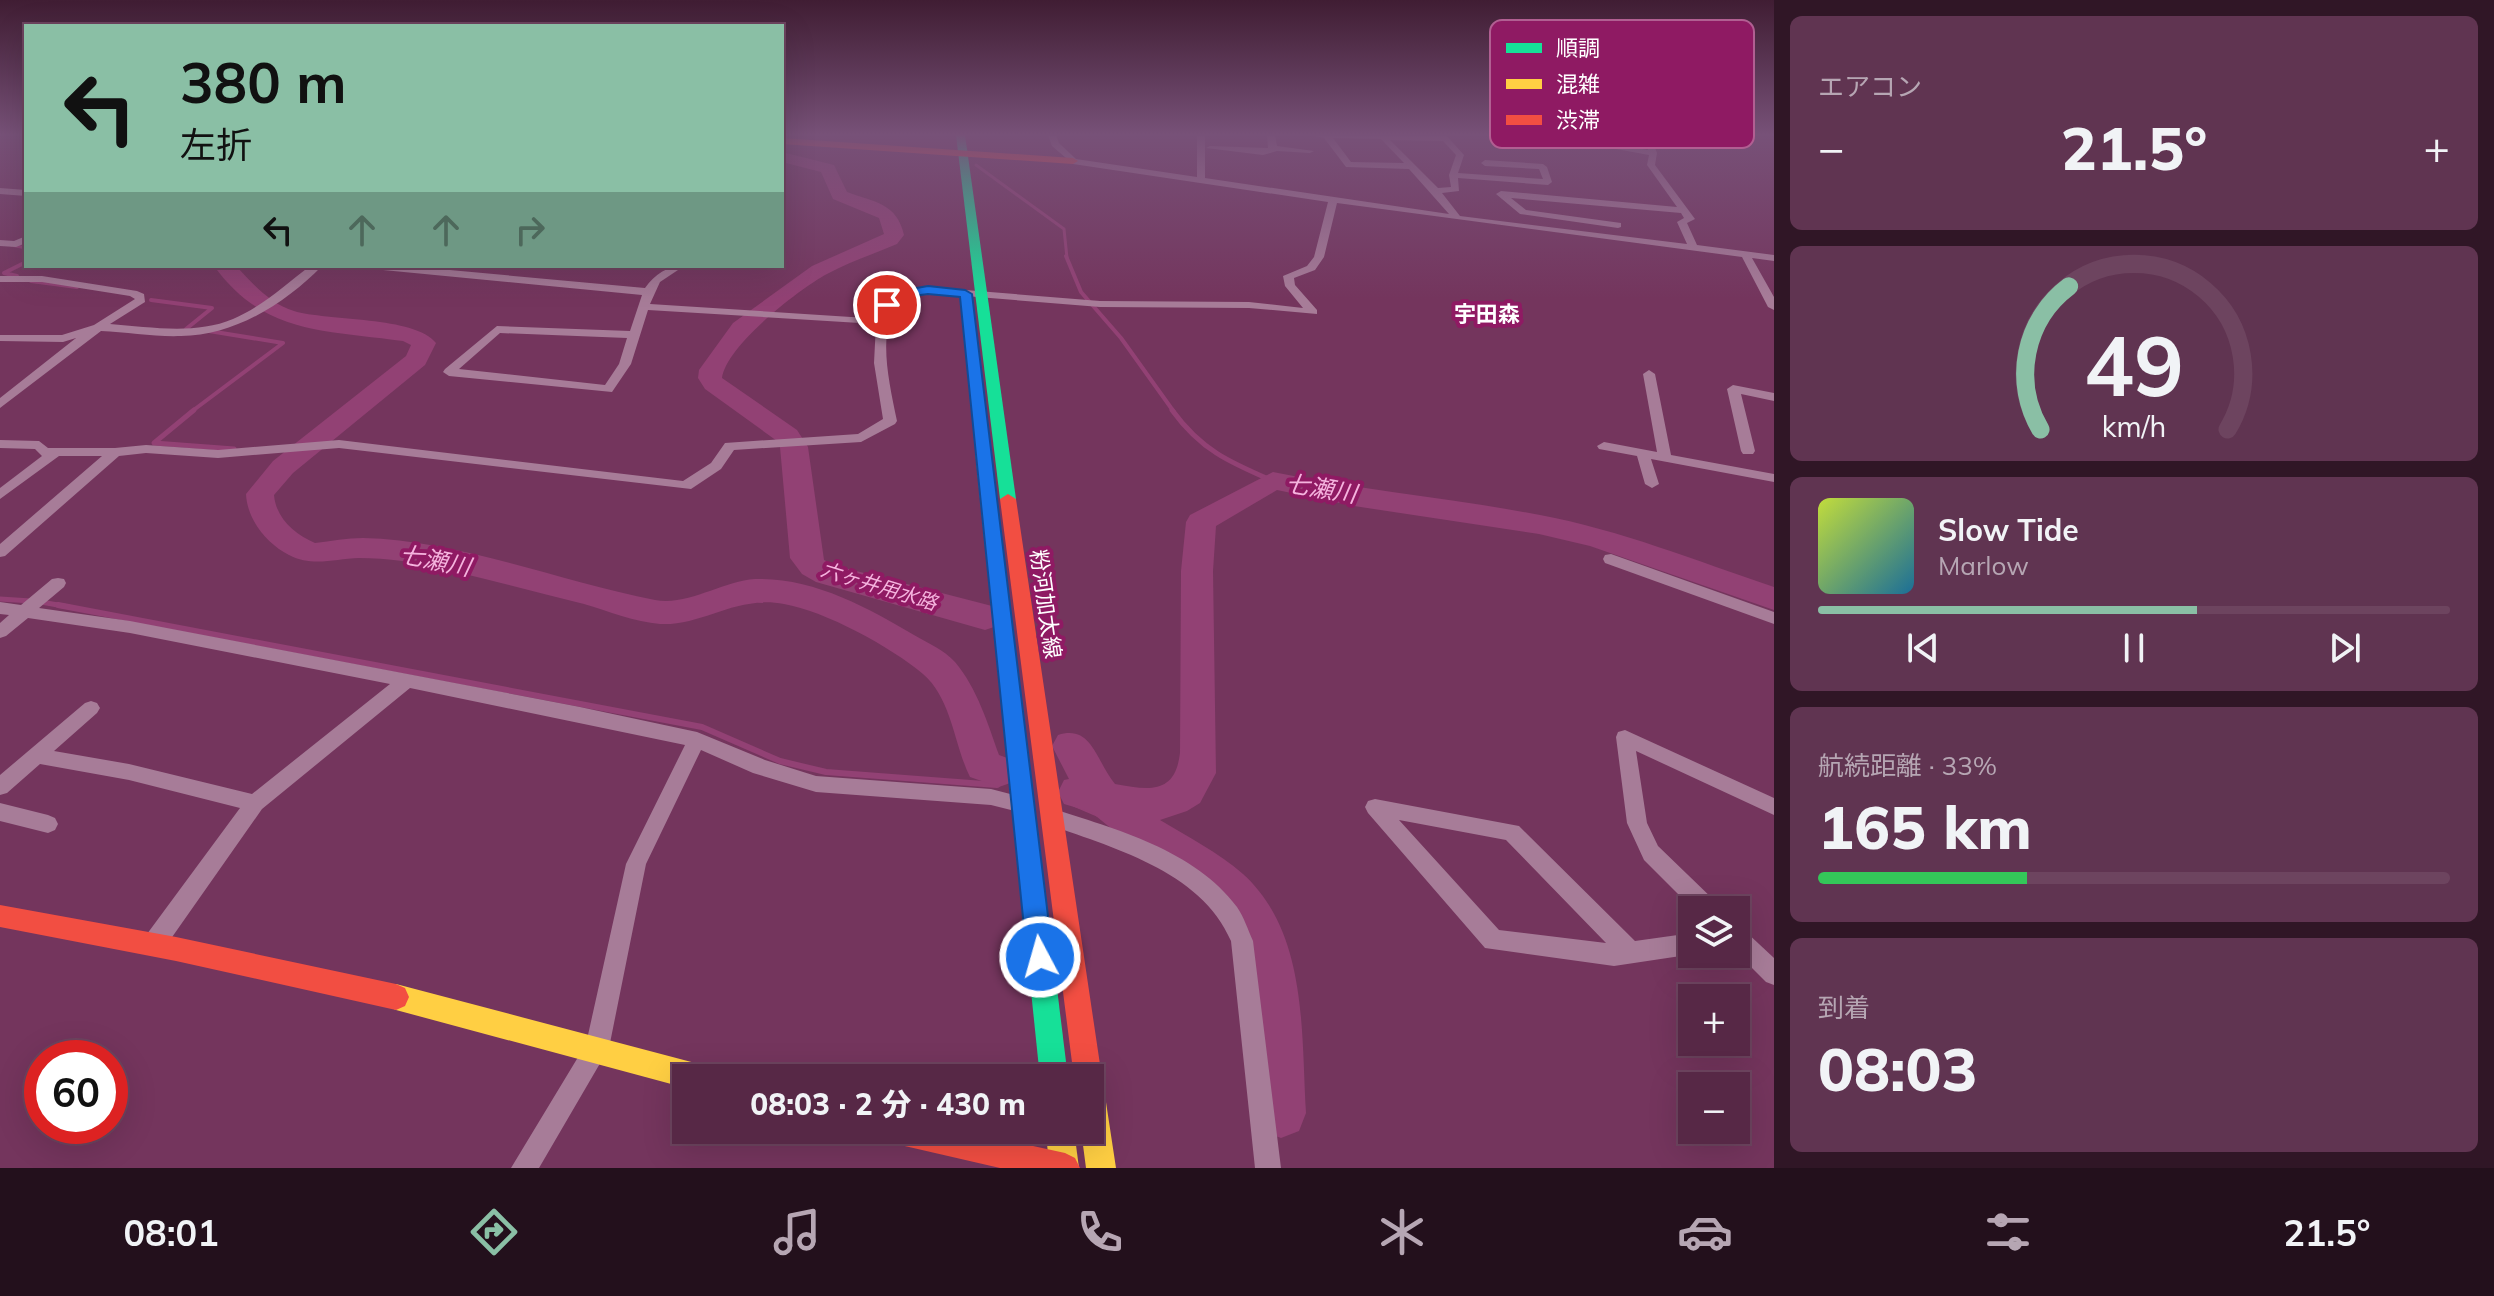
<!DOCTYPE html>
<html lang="ja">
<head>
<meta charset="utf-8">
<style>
  :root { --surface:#572846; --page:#603451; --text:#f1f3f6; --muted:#b6a6b3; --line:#6d445f; --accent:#8abfa5 }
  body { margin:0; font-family:Mulish,"Noto Sans JP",sans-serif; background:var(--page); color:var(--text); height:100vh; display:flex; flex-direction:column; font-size:30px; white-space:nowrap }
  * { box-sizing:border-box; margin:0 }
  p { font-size:26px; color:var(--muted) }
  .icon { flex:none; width:44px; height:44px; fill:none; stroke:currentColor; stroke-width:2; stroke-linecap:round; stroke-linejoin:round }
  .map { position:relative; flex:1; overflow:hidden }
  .details { display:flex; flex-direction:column; gap:16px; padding:16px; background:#301626; width:720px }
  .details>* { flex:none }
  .top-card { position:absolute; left:24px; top:24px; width:760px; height:244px; border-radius:0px; box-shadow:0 8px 32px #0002,0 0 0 2px var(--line); background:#8abfa5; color:#111; overflow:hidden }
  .controls { position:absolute; left:1678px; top:896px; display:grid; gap:16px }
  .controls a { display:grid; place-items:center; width:72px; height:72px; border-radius:0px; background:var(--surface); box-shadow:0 8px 32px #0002,0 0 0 2px var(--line); font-size:40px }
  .speed { position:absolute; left:24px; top:1040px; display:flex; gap:16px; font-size:40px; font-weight:700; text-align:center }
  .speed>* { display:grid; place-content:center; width:104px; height:104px; border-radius:50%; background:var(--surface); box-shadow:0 8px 32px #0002,0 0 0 2px var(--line); line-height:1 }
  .speed .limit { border:12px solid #d22; background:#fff; color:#111 }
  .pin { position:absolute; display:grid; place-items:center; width:68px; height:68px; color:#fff; margin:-34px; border:4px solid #fff; border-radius:50%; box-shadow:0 2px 8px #0007 }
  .me { position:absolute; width:88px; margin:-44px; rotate:354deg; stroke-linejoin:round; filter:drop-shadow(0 0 6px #0008) }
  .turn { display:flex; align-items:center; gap:28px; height:168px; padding:0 24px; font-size:36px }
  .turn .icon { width:104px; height:104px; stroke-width:2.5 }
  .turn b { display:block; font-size:56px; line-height:68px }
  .lanes { display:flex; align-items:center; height:76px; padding:0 24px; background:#0003; justify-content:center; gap:40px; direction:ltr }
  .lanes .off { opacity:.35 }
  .big { font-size:60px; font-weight:800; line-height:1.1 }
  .details .card { flex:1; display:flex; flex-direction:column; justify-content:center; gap:12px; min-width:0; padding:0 28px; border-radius:12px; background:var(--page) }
  .details .dial { align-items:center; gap:0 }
  .dial svg { height:208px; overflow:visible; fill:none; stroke:var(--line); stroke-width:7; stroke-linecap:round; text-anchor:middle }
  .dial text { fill:var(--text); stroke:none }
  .song { display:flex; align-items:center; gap:24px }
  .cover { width:96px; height:96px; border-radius:12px; background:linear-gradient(135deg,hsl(70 70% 55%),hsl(200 70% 35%)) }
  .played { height:8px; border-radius:4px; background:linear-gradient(90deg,var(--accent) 60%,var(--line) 60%) }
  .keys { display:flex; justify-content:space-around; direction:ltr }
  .heat { display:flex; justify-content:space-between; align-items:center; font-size:44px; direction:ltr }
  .charge { height:12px; border-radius:6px; background:linear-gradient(90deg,#34c759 33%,var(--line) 0) }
  .trip { position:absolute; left:672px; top:1064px; width:432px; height:80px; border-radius:0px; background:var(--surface); box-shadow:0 8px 32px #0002,0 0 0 2px var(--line); font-weight:800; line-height:80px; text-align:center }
  .menu { display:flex; height:128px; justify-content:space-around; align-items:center; background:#23101c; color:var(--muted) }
  .menu .icon { width:56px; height:56px }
  .menu .active { color:var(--accent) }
  .menu b { font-size:36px; color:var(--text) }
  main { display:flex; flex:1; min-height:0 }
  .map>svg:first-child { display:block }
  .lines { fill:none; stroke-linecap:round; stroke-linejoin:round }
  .stream-far3 { stroke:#924174; stroke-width:3 }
  .stream-far2 { stroke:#924174; stroke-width:4 }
  .stream-far1 { stroke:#924174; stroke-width:5 }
  .stream { stroke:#924174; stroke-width:6 }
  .river { fill:#924174; fill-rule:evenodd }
  .street { fill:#a77c98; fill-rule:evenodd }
  .fast { fill:#16e098; fill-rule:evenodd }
  .slow { fill:#ffcf43; fill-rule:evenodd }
  .jam { fill:#f24e42; fill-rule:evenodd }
  .route { fill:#1a73e8; stroke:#114b97; stroke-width:2 }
  .labels { text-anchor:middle; stroke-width:8; stroke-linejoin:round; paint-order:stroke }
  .far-water-label { font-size:20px; font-style:italic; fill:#f5b3de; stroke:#8f1a63 }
  .far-quarter-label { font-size:22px; font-weight:bold; fill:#fff; stroke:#8f1a63 }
  .street-label { font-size:22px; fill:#fff; stroke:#8f1a63 }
  .water-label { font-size:24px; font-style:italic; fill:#f5b3de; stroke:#8f1a63 }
  .key { fill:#8f1a63; stroke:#b15f92; stroke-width:2 }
  .key-label { font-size:22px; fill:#fff }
</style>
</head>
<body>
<main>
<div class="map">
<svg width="1774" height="1168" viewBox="0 0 1774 1168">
  <rect width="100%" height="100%" fill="#74355d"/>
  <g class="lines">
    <!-- stream-far3 -->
    <g class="stream-far3">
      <path d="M 976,165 L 1064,229 L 1067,258"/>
      <path d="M 11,245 L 26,248"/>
    </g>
    <!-- stream-far2 -->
    <g class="stream-far2">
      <path d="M 1066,256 L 1081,292 L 1121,338 L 1174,412"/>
      <path d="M 17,276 L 4,273 L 26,262"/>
      <path d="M 31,281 L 77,287"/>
      <path d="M 151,300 L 212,308 L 186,329"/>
      <path d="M 191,412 L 283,343 L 209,331"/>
    </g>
    <!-- stream-far1 -->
    <g class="stream-far1">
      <path d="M 194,410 L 154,443 L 234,449"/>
      <path d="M 1172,410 C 1201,450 1229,462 1273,481"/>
      <path d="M 0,599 L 31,601"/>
      <path d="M 41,602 L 69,607"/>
    </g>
    <!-- stream -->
    <g class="stream">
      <path d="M 58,605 L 702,727 L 780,761 L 826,772 L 997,785"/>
      <path d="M 1075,804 L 1159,840"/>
    </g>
    <!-- river -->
    <g class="river">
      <path d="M 782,152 L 834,165 L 847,192 C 874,202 897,203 904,235 L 897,244 C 874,254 849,262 827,274 C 799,289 726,346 722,378 L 797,430 L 808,447 L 824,560 L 837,566 L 992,606 L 1002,618 L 997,626 L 985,630 L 816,582 L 802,574 L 790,558 L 780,447 L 777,441 L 705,389 L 698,378 L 699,370 L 733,323 L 812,266 L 884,234 L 879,218 L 833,199 L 821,172 L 782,162 Z"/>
      <path d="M 214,266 L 236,266 C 252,283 270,304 294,311 C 326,321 416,316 436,343 L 425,365 L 293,473 L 274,495 C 276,518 294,534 315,543 C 331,541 347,538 363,538 C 459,540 561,582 655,600 C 689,606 722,581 755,579 C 812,577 867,607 914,635 C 928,643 944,650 955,662 C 977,688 988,724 999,755 L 1013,760 L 1018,771 L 1013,782 L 999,787 L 970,777 C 954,745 952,699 923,674 C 891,647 825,611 784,604 C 735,595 703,626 660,624 C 635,622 608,611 584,604 C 524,589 463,572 402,561 C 388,559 373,558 359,558 C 334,559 312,567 289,555 C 266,543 247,519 246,494 L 273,461 L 406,356 L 411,345 L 403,341 C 326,330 264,335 214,266 Z"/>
      <path d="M 1273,472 C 1361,490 1451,498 1540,515 C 1620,530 1697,561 1774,587 L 1774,610 L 1590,546 L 1539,534 L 1354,506 L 1277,490 L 1216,526 L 1213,571 L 1216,773 L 1200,803 L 1187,811 L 1160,820 C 1188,837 1218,852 1243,874 C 1308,933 1301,1033 1306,1113 L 1299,1131 L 1281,1138 L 1263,1131 L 1256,1113 L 1248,969 L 1241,940 L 1230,922 L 1193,886 L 1129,843 L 1091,812 L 1064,804 L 1058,792 L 1064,780 L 1069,779 L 1052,746 L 1058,735 C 1092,724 1096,761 1115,784 C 1149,790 1175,795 1180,753 L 1181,571 L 1186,522 L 1190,515 Z"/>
    </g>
    <!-- street -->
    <g class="street">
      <path d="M 1048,135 L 1056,135 L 1059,143 L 1076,159 L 1197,177 L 1197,135 L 1205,135 L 1205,178 L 1449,214 L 1409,169 L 1346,167 L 1324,138 L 1312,135 L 1446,135 L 1464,155 L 1458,173 L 1543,179 L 1539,169 L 1485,166 L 1481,163 L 1485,160 L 1543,164 L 1547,167 L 1552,182 L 1548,185 L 1458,178 L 1459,191 L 1442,193 L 1460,216 L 1687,244 L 1677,222 L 1684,218 L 1681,213 L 1511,198 L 1526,210 L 1621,223 L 1621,227 L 1618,228 L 1520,214 L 1496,194 L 1501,191 L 1677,207 L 1647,165 L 1649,155 L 1540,135 L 1562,135 L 1648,150 L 1642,135 L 1650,135 L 1657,153 L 1655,165 L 1695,219 L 1687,223 L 1697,245 L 1774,255 L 1774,261 L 1752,258 L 1774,297 L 1774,310 L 1768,307 L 1742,257 L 1337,203 L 1324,257 L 1315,270 L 1294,278 L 1295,285 L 1317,310 L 1317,314 L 1249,308 L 1100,307 L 928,293 L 913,296 L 892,307 C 880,345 889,382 897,421 L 895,424 L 861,442 L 734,450 L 721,469 L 691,489 L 339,448 L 218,458 L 146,453 L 119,456 L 5,556 L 0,557 L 0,544 L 102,456 L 59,456 L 0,499 L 0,488 L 42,456 L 35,449 L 0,448 L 0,440 L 39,441 L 48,448 L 115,448 L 146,445 L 218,450 L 339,440 L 683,481 L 711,463 L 725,443 L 858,434 L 883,419 L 874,363 L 876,324 L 648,310 L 631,364 L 612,392 L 449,376 L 443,372 L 445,369 L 497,326 L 630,331 L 642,295 L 383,270 L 379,266 L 406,266 L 645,288 C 655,274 667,266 684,266 L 660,282 L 650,304 L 851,317 L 877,318 L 883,303 L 906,291 L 928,287 L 1100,301 L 1249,302 L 1303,308 L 1285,286 L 1283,276 L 1307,266 L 1314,257 L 1328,202 L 1073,164 L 1052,146 ZM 1333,138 L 1381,139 L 1404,163 L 1351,162 ZM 1390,140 L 1443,141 L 1456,155 L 1449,175 L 1451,187 L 1438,188 ZM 500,333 L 627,338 L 619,364 L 605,385 L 459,369 Z"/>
      <path d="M 1267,135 L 1275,135 L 1277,146 L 1314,151 L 1310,153 L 1277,151 L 1263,155 L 1206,148 L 1210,146 L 1268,148 Z"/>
      <path d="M 0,188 L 26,190 L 26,196 L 0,194 Z"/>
      <path d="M 26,236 L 26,243 L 16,247 L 0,246 L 0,240 L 14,241 Z"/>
      <path d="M 310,266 L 322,266 C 286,303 234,336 181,336 C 155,337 127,332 101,331 L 0,408 L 0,398 L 76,338 L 63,342 L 0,341 L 0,335 L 62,335 L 94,325 L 135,299 L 130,296 L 42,282 L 0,282 L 0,276 L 42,276 L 137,291 L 144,294 L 145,302 L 110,324 C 150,327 195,335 233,319 C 262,307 286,284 310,266 Z"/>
      <path d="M 1649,370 L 1655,374 L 1671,455 L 1774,474 L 1774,482 L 1651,459 L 1659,484 L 1652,488 L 1645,484 L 1637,456 L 1599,449 L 1597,446 L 1604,442 L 1657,452 L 1643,374 Z"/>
      <path d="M 1733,385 L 1774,393 L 1774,401 L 1741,394 L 1755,451 L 1753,454 L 1743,454 L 1741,451 L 1727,389 Z"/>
      <path d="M 1611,554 L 1774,612 L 1774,624 L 1605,563 L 1603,559 L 1605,555 Z"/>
      <path d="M 58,578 L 64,579 L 66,583 L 64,587 L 39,608 L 130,621 L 580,707 L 697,732 L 765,760 L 816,776 L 991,789 L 1030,799 L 1033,805 L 1030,811 L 1023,813 L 991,805 L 816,792 L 753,773 L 701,750 L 646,864 L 609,1048 L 539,1168 L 511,1168 L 586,1044 L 626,864 L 685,745 L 410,688 L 262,809 L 163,950 L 155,953 L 147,950 L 144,942 L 147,934 L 240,808 L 129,780 L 40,764 L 7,793 L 0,795 L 0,775 L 85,703 L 91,701 L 97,703 L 100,708 L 97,713 L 54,751 L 129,764 L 252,794 L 390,684 L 130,633 L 28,618 L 6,636 L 0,638 L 0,623 L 9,615 L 0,614 L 0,602 L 21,605 L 52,579 Z"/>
      <path d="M 1625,730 L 1774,798 L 1774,815 L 1636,751 L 1647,823 L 1658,846 L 1717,903 L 1720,910 L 1694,910 L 1644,860 L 1627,823 L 1616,737 L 1618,732 Z"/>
      <path d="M 1375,799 L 1519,826 L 1635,941 L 1692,933 L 1694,954 L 1614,966 L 1485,948 L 1368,813 L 1365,807 L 1368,801 ZM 1399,820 L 1506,840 L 1606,943 L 1499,930 Z"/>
      <path d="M 0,803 L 48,815 L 55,818 L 58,824 L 55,830 L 48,833 L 0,821 Z"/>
      <path d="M 1051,808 C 1115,829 1195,850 1237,907 C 1244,917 1248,930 1253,941 L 1281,1168 L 1255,1168 L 1231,941 C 1201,870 1110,847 1044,823 L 1041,817 L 1044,811 Z"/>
      <path d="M 1736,926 L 1744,930 L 1774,958 L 1774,985 L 1766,982 L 1736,952 Z"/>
    </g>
    <!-- fast -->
    <g class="fast">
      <path d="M 956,135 L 965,135 L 1016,499 L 1008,504 L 1000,499 Z"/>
      <path d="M 983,445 L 991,450 L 1068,1078 L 1040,1078 L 975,450 Z"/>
    </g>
    <!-- slow -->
    <g class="slow">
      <path d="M 396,984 L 699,1064 L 709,1068 L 713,1078 L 686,1078 L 686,1088 L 396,1010 L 387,1006 L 383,997 L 387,988 Z"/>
      <path d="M 1090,1075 L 1100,1079 L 1104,1089 L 1116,1168 L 1086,1168 L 1081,1130 L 1090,1130 L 1090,1078 L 1083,1078 Z"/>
      <path d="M 1046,1130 L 1074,1130 L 1079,1168 L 1049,1168 Z"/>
    </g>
    <!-- jam -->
    <g class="jam">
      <path d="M 782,138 L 1073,158 L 1078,161 L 1073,164 L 782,144 Z"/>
      <path d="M 1008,494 L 1016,499 L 1102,1078 L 1098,1088 L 1090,1091 L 1090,1078 L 1074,1078 L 1000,499 Z"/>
      <path d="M 0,905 L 176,937 L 396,984 L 405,988 L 409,997 L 405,1006 L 396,1010 L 176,961 L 0,927 Z"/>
      <path d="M 882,1130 L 961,1130 L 1065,1153 L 1075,1158 L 1080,1168 L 1000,1168 L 896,1144 L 886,1140 Z"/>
    </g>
  </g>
  <!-- sky -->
  <linearGradient id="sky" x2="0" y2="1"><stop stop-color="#401d33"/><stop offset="0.45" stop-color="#775178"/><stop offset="1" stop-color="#775178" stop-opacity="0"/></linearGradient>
  <rect width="1774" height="299" fill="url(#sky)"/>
  <!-- route -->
  <path class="route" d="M 928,286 L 965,290 L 972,294 L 1053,957 L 1049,965 L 1040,969 L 1031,965 L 1027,957 L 960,297 L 928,294 L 913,296 L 887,309 L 881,305 L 905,290 Z"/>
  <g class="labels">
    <!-- far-water labels -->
    <g class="far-water-label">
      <text transform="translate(879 586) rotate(17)" y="7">六ヶ井用水路</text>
    </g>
    <!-- far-quarter labels -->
    <g class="far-quarter-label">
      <text x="1487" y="322">宇田森</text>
    </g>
    <!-- street labels -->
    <g class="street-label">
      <text transform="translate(1046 604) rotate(82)" y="8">粉河加太線</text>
    </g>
    <!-- water labels -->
    <g class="water-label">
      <text transform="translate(1321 489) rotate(9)" y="8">七瀬川</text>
      <text transform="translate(435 561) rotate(11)" y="8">七瀬川</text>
    </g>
  </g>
  <!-- legend -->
  <rect x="1490" y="20" width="264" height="128" rx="12" class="key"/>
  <rect x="1506" y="43" width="36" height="10" fill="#16e098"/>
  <rect x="1506" y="79" width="36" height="10" fill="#ffcf43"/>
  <rect x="1506" y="115" width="36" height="10" fill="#f24e42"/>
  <g class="key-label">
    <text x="1556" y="56">順調</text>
    <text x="1556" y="92">混雑</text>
    <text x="1556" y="128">渋滞</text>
  </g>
</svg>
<div class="controls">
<a><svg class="icon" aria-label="layers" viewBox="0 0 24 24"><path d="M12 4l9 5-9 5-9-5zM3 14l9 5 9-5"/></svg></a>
<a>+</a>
<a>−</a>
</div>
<div class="speed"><div class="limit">60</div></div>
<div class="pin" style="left:887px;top:305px;background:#d93025"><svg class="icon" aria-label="arrive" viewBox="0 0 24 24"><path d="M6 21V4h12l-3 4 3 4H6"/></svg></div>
<svg class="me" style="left:1040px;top:957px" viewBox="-20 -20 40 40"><circle r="17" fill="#1a73e8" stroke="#fff" stroke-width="3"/><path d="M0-11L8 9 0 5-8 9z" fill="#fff"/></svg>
<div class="trip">08:03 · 2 分 · 430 m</div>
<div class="top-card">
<div class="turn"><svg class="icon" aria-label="left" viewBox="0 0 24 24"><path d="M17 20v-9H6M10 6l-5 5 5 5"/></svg><div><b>380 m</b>左折</div></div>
<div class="lanes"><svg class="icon" aria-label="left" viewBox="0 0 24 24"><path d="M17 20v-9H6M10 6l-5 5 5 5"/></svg><svg class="icon off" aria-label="ahead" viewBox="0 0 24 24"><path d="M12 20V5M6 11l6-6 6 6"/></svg><svg class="icon off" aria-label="ahead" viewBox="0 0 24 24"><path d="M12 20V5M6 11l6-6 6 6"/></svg><svg class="icon off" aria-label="right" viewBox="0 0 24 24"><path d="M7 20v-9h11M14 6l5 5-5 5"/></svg></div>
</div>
</div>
<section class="details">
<div class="card"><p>エアコン</p>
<div class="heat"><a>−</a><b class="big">21.5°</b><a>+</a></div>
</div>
<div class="card dial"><svg viewBox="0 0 100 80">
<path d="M14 69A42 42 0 1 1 86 69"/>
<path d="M14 69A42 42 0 0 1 25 14" stroke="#8abfa5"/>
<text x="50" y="56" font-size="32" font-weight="700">49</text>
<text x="50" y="72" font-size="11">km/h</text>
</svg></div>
<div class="card">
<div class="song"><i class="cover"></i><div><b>Slow Tide</b><p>Marlow</p></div></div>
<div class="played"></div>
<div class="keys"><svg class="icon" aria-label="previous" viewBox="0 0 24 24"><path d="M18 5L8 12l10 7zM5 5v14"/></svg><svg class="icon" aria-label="pause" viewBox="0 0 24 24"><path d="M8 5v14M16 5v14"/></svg><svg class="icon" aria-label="next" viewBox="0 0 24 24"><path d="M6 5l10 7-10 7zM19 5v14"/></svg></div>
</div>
<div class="card"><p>航続距離 · 33%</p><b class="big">165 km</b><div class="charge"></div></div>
<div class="card"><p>到着</p><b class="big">08:03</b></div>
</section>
</main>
<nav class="menu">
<b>08:01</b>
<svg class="icon active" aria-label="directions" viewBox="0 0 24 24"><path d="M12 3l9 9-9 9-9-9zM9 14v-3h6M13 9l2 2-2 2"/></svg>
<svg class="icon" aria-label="music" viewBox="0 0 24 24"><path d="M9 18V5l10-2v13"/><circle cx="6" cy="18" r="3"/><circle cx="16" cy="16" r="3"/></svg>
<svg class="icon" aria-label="phone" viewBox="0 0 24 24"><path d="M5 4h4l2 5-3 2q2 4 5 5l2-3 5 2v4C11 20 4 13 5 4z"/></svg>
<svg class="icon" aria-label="climate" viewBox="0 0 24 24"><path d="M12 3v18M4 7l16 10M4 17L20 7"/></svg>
<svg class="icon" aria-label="car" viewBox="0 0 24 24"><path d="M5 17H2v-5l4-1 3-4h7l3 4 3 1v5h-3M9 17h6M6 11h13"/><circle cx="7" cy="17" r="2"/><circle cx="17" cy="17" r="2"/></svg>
<svg class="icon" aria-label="filters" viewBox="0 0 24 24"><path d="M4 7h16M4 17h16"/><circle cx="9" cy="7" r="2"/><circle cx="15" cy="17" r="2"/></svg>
<b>21.5°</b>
</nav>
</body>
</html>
